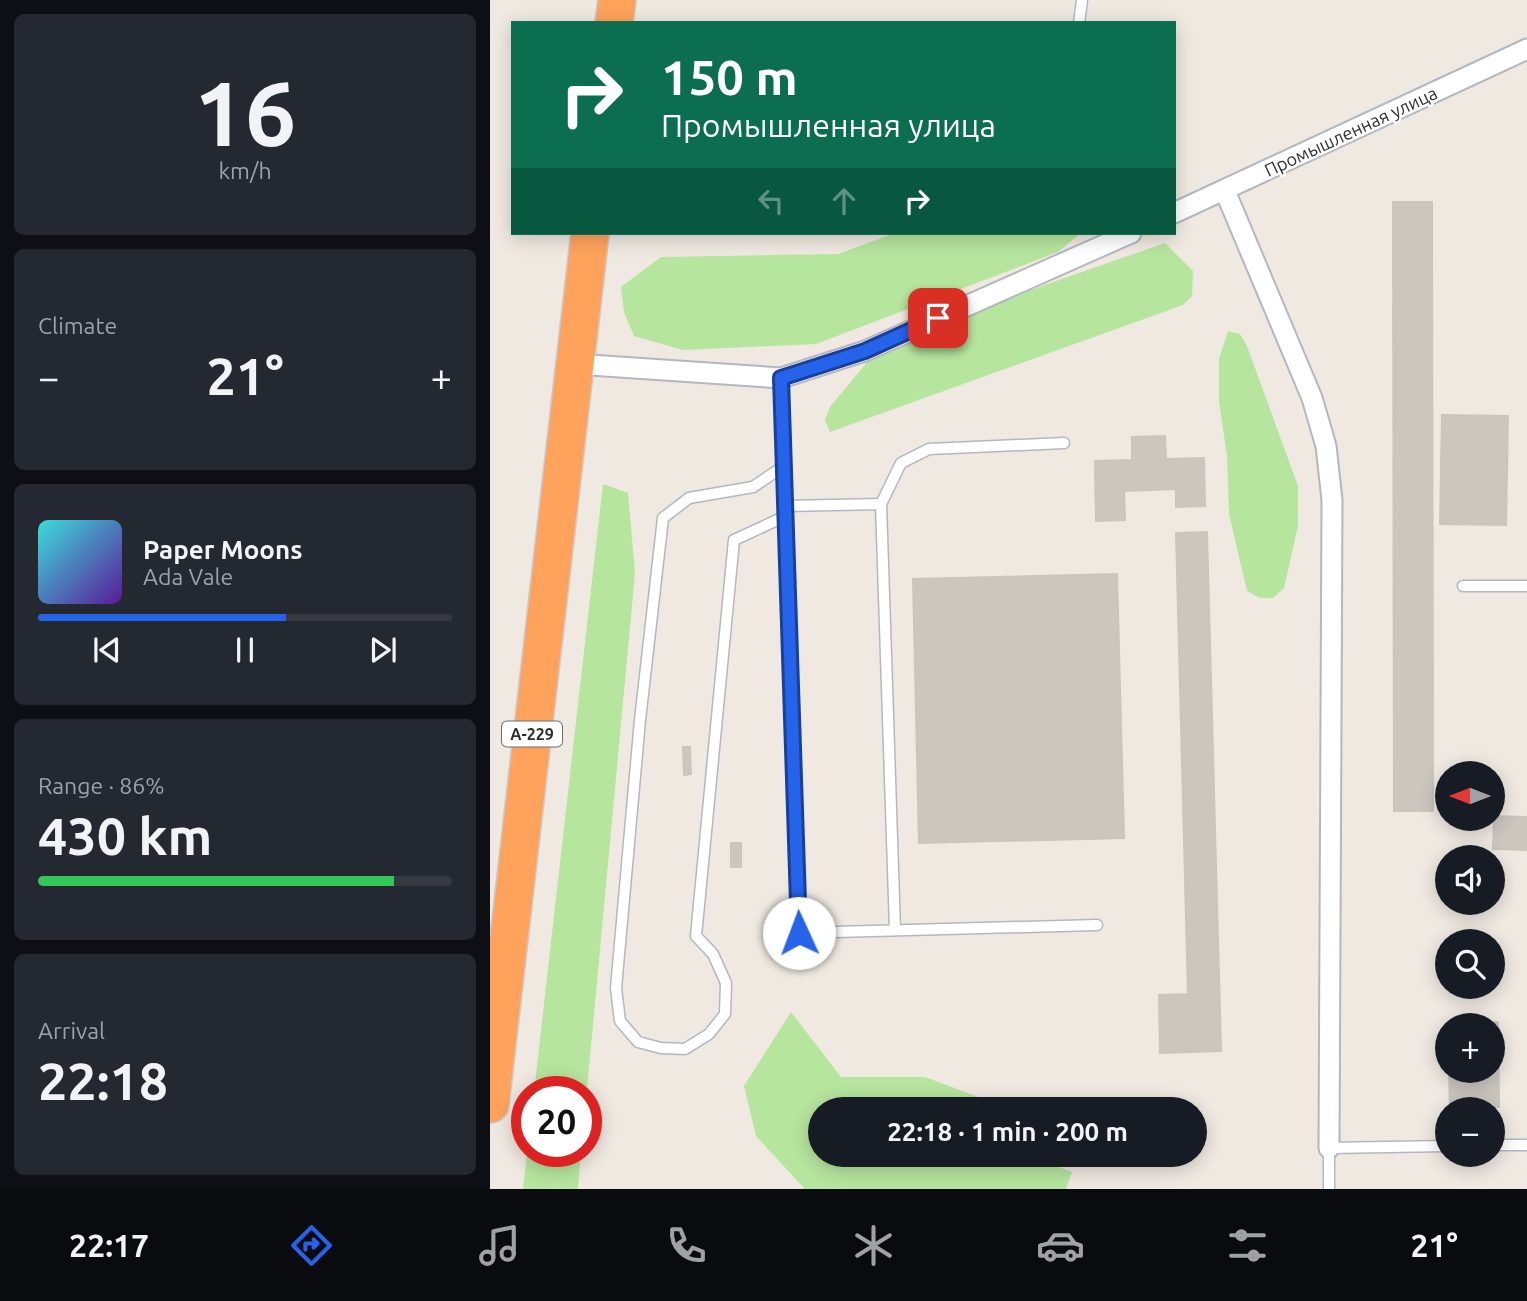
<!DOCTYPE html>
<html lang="en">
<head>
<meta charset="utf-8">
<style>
  :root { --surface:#171b24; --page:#242831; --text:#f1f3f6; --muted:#9ea1a6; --line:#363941; --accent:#2563eb }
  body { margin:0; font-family:Ubuntu,sans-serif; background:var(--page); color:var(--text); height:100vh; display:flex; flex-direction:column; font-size:26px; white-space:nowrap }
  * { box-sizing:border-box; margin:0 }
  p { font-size:23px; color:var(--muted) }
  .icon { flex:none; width:38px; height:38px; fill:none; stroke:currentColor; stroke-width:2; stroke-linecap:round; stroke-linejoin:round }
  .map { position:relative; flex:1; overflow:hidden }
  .panel { display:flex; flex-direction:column; gap:14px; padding:14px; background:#0d0f14; width:490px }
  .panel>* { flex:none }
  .hud { position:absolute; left:21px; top:21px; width:665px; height:214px; border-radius:0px; box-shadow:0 4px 18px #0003; background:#0b6e4f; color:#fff; overflow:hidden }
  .needle { width:46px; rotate:270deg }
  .fabs { position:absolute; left:945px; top:761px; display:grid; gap:14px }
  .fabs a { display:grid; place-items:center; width:70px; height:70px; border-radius:50%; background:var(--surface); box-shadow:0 4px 18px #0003; font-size:35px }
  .speed { position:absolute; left:21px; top:1076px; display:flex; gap:14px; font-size:35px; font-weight:700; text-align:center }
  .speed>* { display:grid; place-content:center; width:91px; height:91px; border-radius:50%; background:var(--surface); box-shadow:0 4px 18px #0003; line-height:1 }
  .speed .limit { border:10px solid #d22; background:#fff; color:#111 }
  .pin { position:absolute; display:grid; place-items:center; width:60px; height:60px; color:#fff; margin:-30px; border-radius:14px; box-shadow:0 4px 10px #0006 }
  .me { position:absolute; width:77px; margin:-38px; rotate:358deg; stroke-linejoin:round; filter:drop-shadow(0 0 5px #0008) }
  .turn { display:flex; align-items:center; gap:24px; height:147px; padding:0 35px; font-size:32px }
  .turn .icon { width:91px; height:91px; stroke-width:2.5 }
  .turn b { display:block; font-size:49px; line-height:60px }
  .lanes { display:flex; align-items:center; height:66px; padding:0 35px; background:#0003; justify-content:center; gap:35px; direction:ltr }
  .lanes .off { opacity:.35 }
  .big { font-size:52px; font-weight:700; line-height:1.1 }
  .panel .tile { flex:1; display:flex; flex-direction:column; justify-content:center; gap:10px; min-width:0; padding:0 24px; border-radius:10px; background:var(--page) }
  .panel .dial { align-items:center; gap:0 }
  .dial b { font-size:91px; line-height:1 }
  .song { display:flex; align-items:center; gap:21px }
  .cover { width:84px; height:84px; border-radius:10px; background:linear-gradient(135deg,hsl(180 70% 55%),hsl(270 70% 35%)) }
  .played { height:7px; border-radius:4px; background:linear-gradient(90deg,var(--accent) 60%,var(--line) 60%) }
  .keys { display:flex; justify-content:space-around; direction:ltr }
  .heat { display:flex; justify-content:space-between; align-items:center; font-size:38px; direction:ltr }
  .charge { height:10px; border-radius:5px; background:linear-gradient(90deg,#34c759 86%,var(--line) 0) }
  .trip { position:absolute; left:318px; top:1097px; width:399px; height:70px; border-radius:35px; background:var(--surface); box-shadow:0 4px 18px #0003; font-weight:700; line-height:70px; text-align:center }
  .tabs { display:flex; height:112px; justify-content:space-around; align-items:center; background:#090b0e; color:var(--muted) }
  .tabs .icon { width:49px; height:49px }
  .tabs .selected { color:var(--accent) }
  .tabs b { font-size:32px; color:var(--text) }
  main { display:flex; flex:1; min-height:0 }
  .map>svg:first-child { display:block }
  .green { fill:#b6e59e }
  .building { fill:#cbc7bf; stroke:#cbc5ba; stroke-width:2 }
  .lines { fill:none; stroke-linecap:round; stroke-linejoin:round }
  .lane-casing { stroke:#b4b7c1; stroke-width:13 }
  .street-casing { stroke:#b4b7c1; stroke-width:23 }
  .highway-casing { stroke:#c9c9c9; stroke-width:40 }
  .lane { stroke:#fff; stroke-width:10 }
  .street { stroke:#fff; stroke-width:19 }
  .highway { stroke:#ffa35c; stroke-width:37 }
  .route-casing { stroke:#184099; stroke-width:18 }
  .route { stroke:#2563eb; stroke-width:12 }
  .labels { text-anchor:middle; stroke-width:5; stroke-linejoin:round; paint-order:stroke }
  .shield { fill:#fff; stroke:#6d6d6d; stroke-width:2 }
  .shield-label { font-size:16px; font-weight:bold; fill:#2e2e2e }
  .street-label { font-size:18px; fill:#2e2e2e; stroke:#fff }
</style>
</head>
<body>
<main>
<section class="panel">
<div class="tile dial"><b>16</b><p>km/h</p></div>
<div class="tile"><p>Climate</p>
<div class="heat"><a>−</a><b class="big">21°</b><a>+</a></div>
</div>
<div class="tile">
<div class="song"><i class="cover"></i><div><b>Paper Moons</b><p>Ada Vale</p></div></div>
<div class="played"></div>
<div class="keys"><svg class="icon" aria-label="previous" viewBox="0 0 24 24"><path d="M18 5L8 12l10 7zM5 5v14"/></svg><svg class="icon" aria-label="pause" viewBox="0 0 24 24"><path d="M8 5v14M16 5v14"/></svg><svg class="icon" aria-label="next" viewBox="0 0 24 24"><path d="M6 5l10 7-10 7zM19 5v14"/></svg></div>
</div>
<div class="tile"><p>Range · 86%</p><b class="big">430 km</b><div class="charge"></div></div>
<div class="tile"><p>Arrival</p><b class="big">22:18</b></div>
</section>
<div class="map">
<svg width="1037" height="1189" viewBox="0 0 1037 1189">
  <rect width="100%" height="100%" fill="#efe9e1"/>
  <!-- green -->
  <g class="green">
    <path d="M 405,233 L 591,233 L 568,252 L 326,344 L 193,350 L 144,336 L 134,312 L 131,287 L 171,257 L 348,254 Z"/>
    <path d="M 675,243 L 703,271 L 702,296 L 693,305 L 340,432 L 335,420 L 340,407 L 383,355 L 520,297 Z"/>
    <path d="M 738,331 L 750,334 L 757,346 L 808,486 L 808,526 L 794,588 L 783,598 L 770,598 L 757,591 L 739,514 L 737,456 L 729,401 L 729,359 Z"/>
    <path d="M 113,484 L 138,493 L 145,573 L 96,1100 L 96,1092 L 44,1092 Z"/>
    <path d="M 301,1012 L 351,1077 L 435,1077 L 510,1105 L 516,1109 L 331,1110 L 331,1155 L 553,1155 L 558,1163 L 582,1172 L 576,1189 L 315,1189 L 266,1136 L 254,1086 Z"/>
    <path d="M 37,1152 L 91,1152 L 88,1189 L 33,1189 Z"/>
  </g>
  <!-- building -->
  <g class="building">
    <path d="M 903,202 L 942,202 L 943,811 L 904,811 Z"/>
    <path d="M 952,415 L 1018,416 L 1016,525 L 950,524 Z"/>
    <path d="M 675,436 L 676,459 L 714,458 L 715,506 L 686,507 L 686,489 L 634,491 L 635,520 L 606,521 L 605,461 L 642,460 L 642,437 Z"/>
    <path d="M 717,532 L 731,1051 L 670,1053 L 669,995 L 698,994 L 686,533 Z"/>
    <path d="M 627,574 L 634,838 L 429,843 L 423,579 Z"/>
    <path d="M 193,747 L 200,747 L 201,774 L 194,775 Z"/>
    <path d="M 1004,816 L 1037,817 L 1037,850 L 1003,849 Z"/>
    <rect x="241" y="843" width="10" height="24"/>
    <path d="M 1008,1022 L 1009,1107 L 960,1107 L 959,1071 L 1003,1071 L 1003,1026 L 958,1026 L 958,1023 Z"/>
  </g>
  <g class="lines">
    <!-- lane casing -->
    <g class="lane-casing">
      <g id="lane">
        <path d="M 589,23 L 592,0"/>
        <path d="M 291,378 L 309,933 L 607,925"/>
        <path d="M 294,466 L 263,487 L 199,498 L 173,518 L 150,720 L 126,988 L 130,1021 L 148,1042 L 171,1048 L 195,1049 L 219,1034 L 235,1014 L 236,983 L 223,954 L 206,936 L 244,540 L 296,516"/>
        <path d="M 391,504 L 411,463 L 439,449 L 574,443"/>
        <path d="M 295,506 L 391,504 L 405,930"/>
        <path d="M 973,586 L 1037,586"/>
        <path d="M 1003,1145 L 1037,1145"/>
        <path d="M 839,1189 L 839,1148 L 957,1146"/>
      </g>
    </g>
    <!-- street casing -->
    <g class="street-casing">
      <g id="street">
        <path d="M 735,191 L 822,398 L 836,446 L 842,500 L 839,1148"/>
        <path d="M 684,213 L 1037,49"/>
        <path d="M 85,364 L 291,378 L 375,351 L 641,233"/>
      </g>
    </g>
    <!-- highway casing -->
    <g class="highway-casing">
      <g id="highway">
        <path d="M 124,23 L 127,0"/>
        <path d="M 0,1104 L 100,233"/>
      </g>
    </g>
    <!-- lane -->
    <use href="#lane" class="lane"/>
    <!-- street -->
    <use href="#street" class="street"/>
    <!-- highway -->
    <use href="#highway" class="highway"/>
  </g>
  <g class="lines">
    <!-- route casing -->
    <g class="route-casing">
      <path id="route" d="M 309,933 L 291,378 L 375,351 L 448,318"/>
    </g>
    <!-- route -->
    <use href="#route" class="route"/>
  </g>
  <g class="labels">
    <!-- shield labels -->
    <rect class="shield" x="12" y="721.5" width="60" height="25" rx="5"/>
    <g class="shield-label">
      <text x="42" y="740">А-229</text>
    </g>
    <!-- street labels -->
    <g class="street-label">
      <text transform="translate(861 132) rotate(-25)" y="6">Промышленная улица</text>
    </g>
  </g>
</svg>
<div class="fabs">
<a><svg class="needle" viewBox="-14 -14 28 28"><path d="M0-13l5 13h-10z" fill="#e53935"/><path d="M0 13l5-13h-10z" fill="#9ea1a6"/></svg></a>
<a><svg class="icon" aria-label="sound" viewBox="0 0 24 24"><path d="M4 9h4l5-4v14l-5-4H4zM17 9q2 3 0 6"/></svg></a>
<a><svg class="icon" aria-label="search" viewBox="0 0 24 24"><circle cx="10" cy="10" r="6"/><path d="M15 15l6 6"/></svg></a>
<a>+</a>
<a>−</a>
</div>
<div class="speed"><div class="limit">20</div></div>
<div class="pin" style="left:448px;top:318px;background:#d93025"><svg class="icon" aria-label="arrive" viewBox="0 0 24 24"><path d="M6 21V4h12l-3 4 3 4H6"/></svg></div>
<svg class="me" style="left:309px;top:933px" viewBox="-20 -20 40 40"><circle r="19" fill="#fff"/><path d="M0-13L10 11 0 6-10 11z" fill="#2563eb"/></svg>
<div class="trip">22:18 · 1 min · 200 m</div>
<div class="hud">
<div class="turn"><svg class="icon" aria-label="right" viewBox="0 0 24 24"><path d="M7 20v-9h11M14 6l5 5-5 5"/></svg><div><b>150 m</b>Промышленная улица</div></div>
<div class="lanes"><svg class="icon off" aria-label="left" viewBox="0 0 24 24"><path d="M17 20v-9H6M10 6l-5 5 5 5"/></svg><svg class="icon off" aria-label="ahead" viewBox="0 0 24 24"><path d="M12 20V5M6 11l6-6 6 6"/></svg><svg class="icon" aria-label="right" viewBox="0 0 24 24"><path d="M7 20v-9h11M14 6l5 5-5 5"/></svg></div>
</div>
</div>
</main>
<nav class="tabs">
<b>22:17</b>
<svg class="icon selected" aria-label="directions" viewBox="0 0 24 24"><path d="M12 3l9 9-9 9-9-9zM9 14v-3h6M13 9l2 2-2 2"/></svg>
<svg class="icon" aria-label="music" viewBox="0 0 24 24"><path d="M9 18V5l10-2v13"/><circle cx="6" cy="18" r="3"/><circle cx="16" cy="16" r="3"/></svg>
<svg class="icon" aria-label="phone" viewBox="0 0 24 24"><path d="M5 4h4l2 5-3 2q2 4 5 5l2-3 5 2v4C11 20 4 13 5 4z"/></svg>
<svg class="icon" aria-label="climate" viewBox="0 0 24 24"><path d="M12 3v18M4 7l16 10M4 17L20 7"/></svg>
<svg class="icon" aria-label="car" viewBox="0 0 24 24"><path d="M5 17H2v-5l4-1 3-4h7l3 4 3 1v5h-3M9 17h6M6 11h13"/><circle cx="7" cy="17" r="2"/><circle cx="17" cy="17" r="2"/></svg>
<svg class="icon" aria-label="filters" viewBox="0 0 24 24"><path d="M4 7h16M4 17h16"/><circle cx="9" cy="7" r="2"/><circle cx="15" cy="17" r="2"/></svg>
<b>21°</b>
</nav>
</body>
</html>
